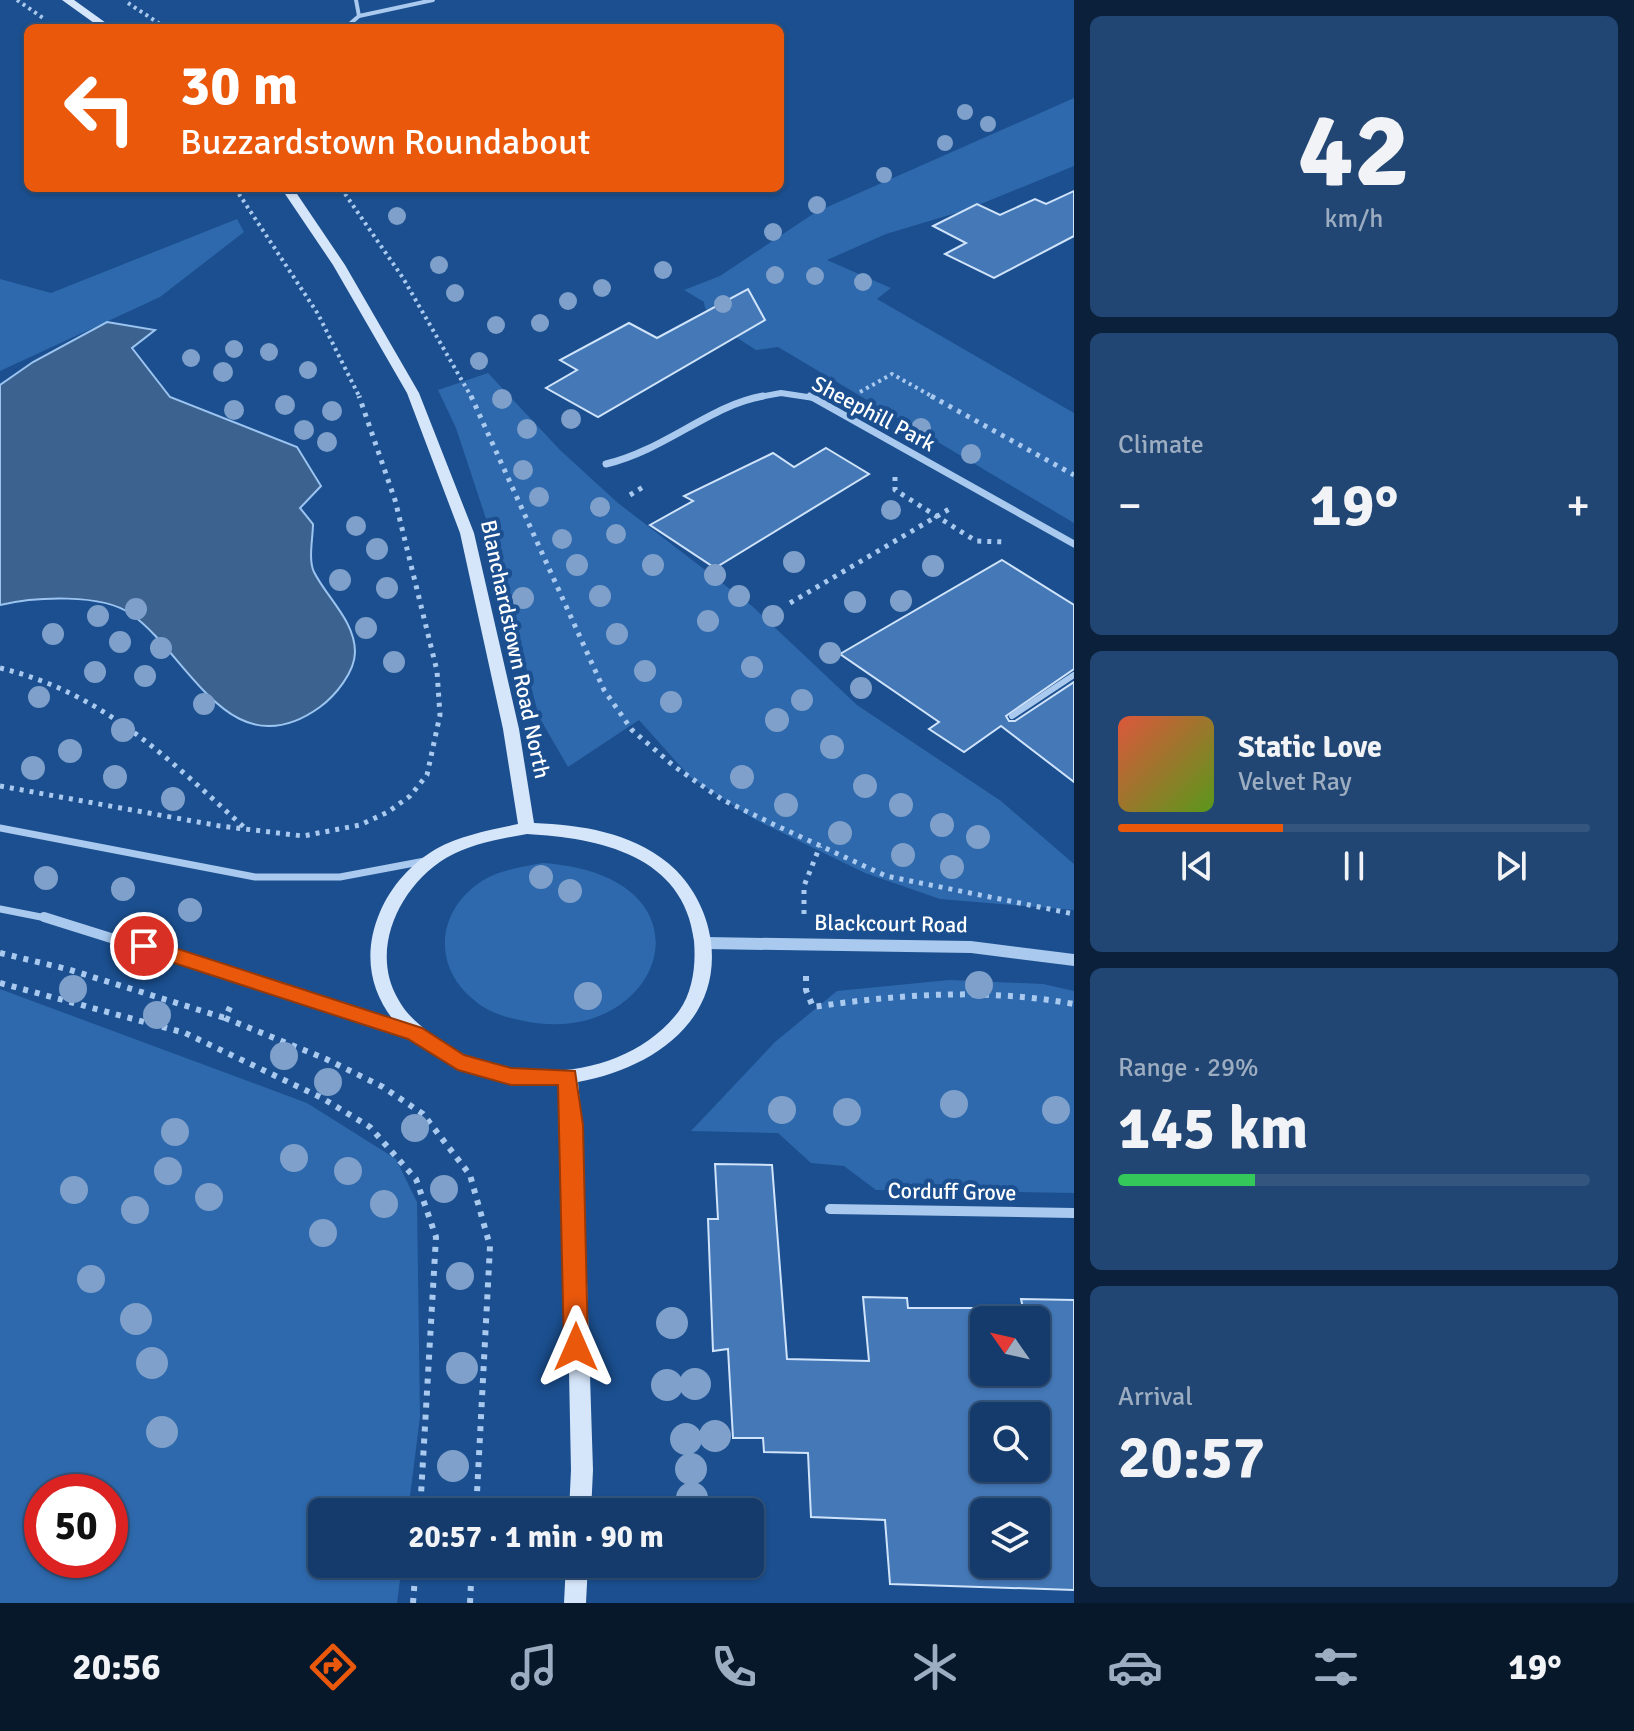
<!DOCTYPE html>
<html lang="en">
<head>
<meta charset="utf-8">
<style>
  :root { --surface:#143b6b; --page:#214673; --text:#f1f3f6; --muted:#9dadc1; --line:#33557e; --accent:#ea580c }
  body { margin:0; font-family:Signika,sans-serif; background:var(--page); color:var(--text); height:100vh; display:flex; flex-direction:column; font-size:30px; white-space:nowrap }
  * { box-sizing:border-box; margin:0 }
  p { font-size:26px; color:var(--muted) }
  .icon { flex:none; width:44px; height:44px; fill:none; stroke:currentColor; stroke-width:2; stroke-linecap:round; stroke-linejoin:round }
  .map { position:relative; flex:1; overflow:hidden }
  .details { display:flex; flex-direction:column; gap:16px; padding:16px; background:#0b203b; width:560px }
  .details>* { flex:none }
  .banner { position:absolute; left:24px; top:24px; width:760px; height:168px; border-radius:12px; box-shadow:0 2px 6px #0004,0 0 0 2px var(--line); background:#ea580c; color:#fff; overflow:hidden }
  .needle { width:52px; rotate:304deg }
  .tools { position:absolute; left:970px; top:1306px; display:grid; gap:16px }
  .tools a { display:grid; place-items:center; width:80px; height:80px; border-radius:12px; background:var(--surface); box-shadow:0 2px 6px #0004,0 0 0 2px var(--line); font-size:40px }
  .speed { position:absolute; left:24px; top:1474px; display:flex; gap:16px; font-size:40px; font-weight:700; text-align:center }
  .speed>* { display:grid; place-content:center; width:104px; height:104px; border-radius:50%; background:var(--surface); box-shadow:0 2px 6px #0004,0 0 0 2px var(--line); line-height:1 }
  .speed .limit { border:12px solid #d22; background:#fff; color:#111 }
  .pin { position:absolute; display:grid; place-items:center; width:68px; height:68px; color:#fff; margin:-34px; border:4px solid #fff; border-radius:50%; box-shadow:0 2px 8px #0007 }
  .me { position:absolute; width:88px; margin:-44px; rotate:0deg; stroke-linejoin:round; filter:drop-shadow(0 0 6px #0008) }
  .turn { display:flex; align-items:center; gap:28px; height:168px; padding:0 24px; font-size:36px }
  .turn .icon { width:104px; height:104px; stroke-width:2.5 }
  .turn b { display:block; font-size:56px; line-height:68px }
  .big { font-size:60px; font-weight:800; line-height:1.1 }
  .details .tile { flex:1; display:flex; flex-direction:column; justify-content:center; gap:12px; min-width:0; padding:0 28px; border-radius:12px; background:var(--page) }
  .details .dial { align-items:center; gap:0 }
  .dial b { font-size:104px; line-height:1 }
  .song { display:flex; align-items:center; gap:24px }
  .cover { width:96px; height:96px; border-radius:12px; background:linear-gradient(135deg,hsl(10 70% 55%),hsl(90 70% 35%)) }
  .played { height:8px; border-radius:4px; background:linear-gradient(90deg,var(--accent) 35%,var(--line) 35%) }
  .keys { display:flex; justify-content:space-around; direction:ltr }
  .heat { display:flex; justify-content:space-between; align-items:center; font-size:44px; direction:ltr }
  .charge { height:12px; border-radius:6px; background:linear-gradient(90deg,#34c759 29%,var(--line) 0) }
  .trip { position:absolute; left:308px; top:1498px; width:456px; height:80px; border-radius:12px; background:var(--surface); box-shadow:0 2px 6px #0004,0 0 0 2px var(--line); font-weight:800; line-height:80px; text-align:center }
  .tab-bar { display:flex; height:128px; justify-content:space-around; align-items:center; background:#08182b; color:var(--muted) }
  .tab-bar .icon { width:56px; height:56px }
  .tab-bar .active { color:var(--accent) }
  .tab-bar b { font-size:36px; color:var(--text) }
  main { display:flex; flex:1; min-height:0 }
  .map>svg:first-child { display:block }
  .green { fill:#2e69ad; fill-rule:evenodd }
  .water { fill:#3c6290; stroke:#9cc4f0; stroke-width:2 }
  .building { fill:#4478b7; stroke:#cfe3fa; stroke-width:2; fill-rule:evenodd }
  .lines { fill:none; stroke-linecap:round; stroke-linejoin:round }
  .path-far2 { stroke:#a9c9ee; stroke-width:4; stroke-dasharray:3 4; stroke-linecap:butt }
  .path-far1 { stroke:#a9c9ee; stroke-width:5; stroke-dasharray:4 6; stroke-linecap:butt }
  .path { stroke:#a9c9ee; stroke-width:6; stroke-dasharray:5 7; stroke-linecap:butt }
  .service-far1 { stroke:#a9c9ee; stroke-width:4 }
  .service { stroke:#a9c9ee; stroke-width:6 }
  .minor-far2 { stroke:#a9c9ee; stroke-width:6 }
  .minor-far1 { stroke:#a9c9ee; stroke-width:7 }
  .minor { stroke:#a9c9ee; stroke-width:10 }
  .tertiary { fill:#a9c9ee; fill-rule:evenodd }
  .secondary { fill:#d6e6fa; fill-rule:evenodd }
  .tree { fill:#7ea0ca }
  .route { fill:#ea580c; stroke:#983908; stroke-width:2 }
  .labels { text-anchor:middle; stroke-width:8; stroke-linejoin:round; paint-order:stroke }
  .street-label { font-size:22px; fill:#fff; stroke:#1b4f8f }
</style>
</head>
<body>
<main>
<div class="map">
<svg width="1074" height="1603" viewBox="0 0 1074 1603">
  <rect width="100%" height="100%" fill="#1b4f8f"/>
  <!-- green -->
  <g class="green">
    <path d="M 1074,98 L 1074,166 L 966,210 L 886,234 L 827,260 L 891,288 L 877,299 L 1074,413 L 1074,523 L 778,347 L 756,350 L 725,330 L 705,308 L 704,302 L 684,290 L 720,276 L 816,212 Z"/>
    <path d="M 237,219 L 244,232 L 160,297 L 0,371 L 0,279 L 51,293 Z"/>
    <path d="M 488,373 L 560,450 L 618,503 L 752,606 L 857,705 L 1001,801 L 1074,864 L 1074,910 L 940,899 L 865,873 L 754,819 L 690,777 L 639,720 L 568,767 L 539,717 L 495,546 L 456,428 L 438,390 Z"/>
    <path d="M 543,863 C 725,876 663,1050 524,1021 C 507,1018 487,1012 474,1000 C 433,967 436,913 479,883 C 498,870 521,867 543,863 Z"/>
    <path d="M 949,980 L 1043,984 L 1074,991 L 1074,1193 L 876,1190 L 844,1166 L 811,1163 L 778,1133 L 691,1131 L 775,1042 L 837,991 Z"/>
    <path d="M 0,989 L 307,1103 L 396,1159 L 417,1202 L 420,1417 L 408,1512 L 322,1512 L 322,1564 L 402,1564 L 397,1603 L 0,1603 ZM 110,1492 L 110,1560 L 42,1560 L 42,1492 Z"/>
  </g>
  <!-- water -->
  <path class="water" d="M 107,322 L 155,330 L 132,348 L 170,397 L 297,447 L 321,486 L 300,508 L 313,524 C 313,537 308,560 314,572 C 327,598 355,621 355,652 C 355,672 335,696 320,707 C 230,772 189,655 131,614 C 102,593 34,597 0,605 L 0,385 L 33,362 Z"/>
  <!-- building -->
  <g class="building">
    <path d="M 1074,191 L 1074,236 L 994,278 L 945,254 L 966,243 L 933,226 L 977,204 L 1000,215 L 1035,199 L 1046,204 Z"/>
    <path d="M 748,289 L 765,320 L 598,417 L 546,388 L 577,370 L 560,360 L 629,323 L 657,338 Z"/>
    <path d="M 826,448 L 869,474 L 715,568 L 650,525 L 693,501 L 684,496 L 773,453 L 794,467 Z"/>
    <path d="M 1002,560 L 1074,605 L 1074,669 L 1006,716 L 1009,721 L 1015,721 L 1074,682 L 1074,782 L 1001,726 L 964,752 L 929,729 L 939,722 L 840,654 Z"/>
    <path d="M 715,1164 L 772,1165 L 787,1359 L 869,1361 L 863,1297 L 907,1298 L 908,1308 L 1023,1308 L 1021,1299 L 1074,1300 L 1074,1590 L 890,1584 L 885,1520 L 811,1517 L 808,1453 L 764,1452 L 763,1438 L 733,1438 L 728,1349 L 713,1351 L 708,1219 L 718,1219 ZM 984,1320 L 1036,1320 L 1036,1372 L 984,1372 ZM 984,1416 L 1036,1416 L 1036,1468 L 984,1468 ZM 984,1512 L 1036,1512 L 1036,1564 L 984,1564 Z"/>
  </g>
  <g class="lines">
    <!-- path-far2 -->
    <g class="path-far2">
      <path d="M 17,0 L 43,18"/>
      <path d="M 128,3 L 166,28"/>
      <path d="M 235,188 L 318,314 L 360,398"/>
      <path d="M 341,188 L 403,278 L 472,398"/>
      <path d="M 860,392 L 892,374 L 935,398"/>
    </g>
    <!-- path-far1 -->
    <g class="path-far1">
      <path d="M 471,396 L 604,690 L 632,730 L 675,767 L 723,800 L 775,825 L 886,876 L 1074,914"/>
      <path d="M 931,396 L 1074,475"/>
      <path d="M 895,477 L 895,490 L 976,541 L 1005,542"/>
      <path d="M 630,495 L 643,487"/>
      <path d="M 790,603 L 951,508"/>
      <path d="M 0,668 C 104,693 168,759 245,828"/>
      <path d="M 0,786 L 220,826 L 303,836 L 360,825 L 388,812 L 410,796 L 427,775 L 440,715 L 437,671 L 395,500 L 359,396"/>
      <path d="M 804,914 L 804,886 L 820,846"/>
    </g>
    <!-- path -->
    <g class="path">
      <path d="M 0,953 L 67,969 L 225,1018"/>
      <path d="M 806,976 L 806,990 L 813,1007 C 901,994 986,988 1074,1004"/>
      <path d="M 0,983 L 185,1033 L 322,1098 L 370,1127 L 416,1179 L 436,1237 L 420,1512"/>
      <path d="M 230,1007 L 225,1018 L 326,1059 L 383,1087 L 423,1114 L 470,1175 L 490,1246 L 476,1512"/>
      <path d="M 413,1603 L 416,1564"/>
      <path d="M 470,1603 L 472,1564"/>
    </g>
    <!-- service-far1 -->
    <g class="service-far1">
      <path d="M 359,16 L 433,0"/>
      <path d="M 345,28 L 359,16 L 356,0"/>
    </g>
    <!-- service -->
    <path class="service" d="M 1012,716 L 1074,675"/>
    <!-- minor-far2 -->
    <path class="minor-far2" d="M 754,398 L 781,393 L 814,398"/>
    <!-- minor-far1 -->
    <g class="minor-far1">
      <path d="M 810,396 L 1074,544"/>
      <path d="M 606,464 C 665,450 711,405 763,396"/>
      <path d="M 0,828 L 255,877 L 340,877 L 425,861"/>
      <path d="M 0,909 L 51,919"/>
    </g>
    <!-- minor -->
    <g class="minor">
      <path d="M 44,917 L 410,1032"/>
      <path d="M 830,1209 L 1074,1213"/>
    </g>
    <!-- tertiary -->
    <path class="tertiary" d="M 706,937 L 971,941 L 1074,954 L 1074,966 L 971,953 L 706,949 L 701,947 L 699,943 L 701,939 Z"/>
    <!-- secondary -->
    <g class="secondary">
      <path d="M 62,0 L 74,0 L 113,28 L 101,28 Z"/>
      <path d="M 281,188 L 293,188 L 345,265 L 419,393 L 474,533 L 519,729 L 534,823 C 581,825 630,832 668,863 C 691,882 707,911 711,942 C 721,1024 649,1069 578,1082 L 582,1125 L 593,1470 L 591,1512 L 569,1512 L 571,1470 L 564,1125 L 560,1084 C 539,1085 519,1085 499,1081 C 419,1064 343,999 380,912 C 391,886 412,863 436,849 C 461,835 491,830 518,824 L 503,729 L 460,533 L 407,393 L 333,265 ZM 527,834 C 599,838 684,855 694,941 C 696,965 693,991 679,1011 C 624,1084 499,1089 431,1034 C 418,1024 406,1014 398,999 C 369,949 400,886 446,858 C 471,844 499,839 527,834 Z"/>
      <path d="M 566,1564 L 588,1564 L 586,1603 L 564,1603 Z"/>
    </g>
  </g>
  <!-- trees -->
  <g class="tree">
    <circle cx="965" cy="112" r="8"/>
    <circle cx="988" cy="124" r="8"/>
    <circle cx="945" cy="143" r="8"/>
    <circle cx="884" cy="175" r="8"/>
    <circle cx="817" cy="205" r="9"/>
    <circle cx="397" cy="216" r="9"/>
    <circle cx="773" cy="232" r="9"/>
    <circle cx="439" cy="265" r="9"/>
    <circle cx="663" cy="270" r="9"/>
    <circle cx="775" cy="275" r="9"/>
    <circle cx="815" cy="276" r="9"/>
    <circle cx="863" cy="282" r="9"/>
    <circle cx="602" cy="288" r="9"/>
    <circle cx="455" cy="293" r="9"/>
    <circle cx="568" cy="301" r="9"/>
    <circle cx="723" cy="304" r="9"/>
    <circle cx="540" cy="323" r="9"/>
    <circle cx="496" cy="325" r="9"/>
    <circle cx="234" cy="349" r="9"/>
    <circle cx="269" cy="352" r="9"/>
    <circle cx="191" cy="358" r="9"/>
    <circle cx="479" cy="361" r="9"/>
    <circle cx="308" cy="370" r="9"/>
    <circle cx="223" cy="372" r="10"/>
    <circle cx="502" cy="399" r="10"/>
    <circle cx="285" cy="405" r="10"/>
    <circle cx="234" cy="410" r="10"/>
    <circle cx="332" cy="411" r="10"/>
    <circle cx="571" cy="419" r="10"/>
    <circle cx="921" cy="428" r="10"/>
    <circle cx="527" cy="429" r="10"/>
    <circle cx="304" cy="430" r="10"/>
    <circle cx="327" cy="442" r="10"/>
    <circle cx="971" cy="454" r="10"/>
    <circle cx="523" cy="470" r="10"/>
    <circle cx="539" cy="497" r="10"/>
    <circle cx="600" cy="507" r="10"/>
    <circle cx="891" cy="510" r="10"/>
    <circle cx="356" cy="526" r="10"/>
    <circle cx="616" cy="534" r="10"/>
    <circle cx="562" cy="539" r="10"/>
    <circle cx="377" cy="549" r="11"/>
    <circle cx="794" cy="562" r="11"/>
    <circle cx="577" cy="565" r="11"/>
    <circle cx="653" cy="565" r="11"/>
    <circle cx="933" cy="566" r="11"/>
    <circle cx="715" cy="575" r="11"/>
    <circle cx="340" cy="580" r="11"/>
    <circle cx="387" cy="588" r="11"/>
    <circle cx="600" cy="596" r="11"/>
    <circle cx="739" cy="596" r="11"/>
    <circle cx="523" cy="598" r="11"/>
    <circle cx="901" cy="601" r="11"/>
    <circle cx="855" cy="602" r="11"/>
    <circle cx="136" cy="609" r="11"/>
    <circle cx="98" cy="616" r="11"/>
    <circle cx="773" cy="616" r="11"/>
    <circle cx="708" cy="621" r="11"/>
    <circle cx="366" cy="628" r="11"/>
    <circle cx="53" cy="634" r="11"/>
    <circle cx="617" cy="634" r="11"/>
    <circle cx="120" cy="642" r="11"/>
    <circle cx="161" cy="648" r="11"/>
    <circle cx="830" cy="653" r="11"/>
    <circle cx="394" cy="662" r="11"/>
    <circle cx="752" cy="667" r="11"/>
    <circle cx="645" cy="671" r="11"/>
    <circle cx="95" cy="672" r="11"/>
    <circle cx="145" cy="676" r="11"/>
    <circle cx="861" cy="688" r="11"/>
    <circle cx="39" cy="697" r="11"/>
    <circle cx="802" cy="700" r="11"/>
    <circle cx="671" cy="702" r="11"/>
    <circle cx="204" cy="704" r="11"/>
    <circle cx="777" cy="720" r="12"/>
    <circle cx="123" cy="730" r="12"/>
    <circle cx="832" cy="747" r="12"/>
    <circle cx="70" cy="751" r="12"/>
    <circle cx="33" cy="768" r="12"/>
    <circle cx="115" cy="777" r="12"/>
    <circle cx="742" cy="777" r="12"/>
    <circle cx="865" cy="786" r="12"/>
    <circle cx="173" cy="799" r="12"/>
    <circle cx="786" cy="805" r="12"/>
    <circle cx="901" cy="805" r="12"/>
    <circle cx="942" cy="825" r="12"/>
    <circle cx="840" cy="833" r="12"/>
    <circle cx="978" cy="837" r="12"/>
    <circle cx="903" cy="855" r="12"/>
    <circle cx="952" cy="867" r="12"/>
    <circle cx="541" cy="877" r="12"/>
    <circle cx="46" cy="878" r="12"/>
    <circle cx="123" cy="889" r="12"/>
    <circle cx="570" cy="891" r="12"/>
    <circle cx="190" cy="910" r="12"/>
    <circle cx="979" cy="985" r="14"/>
    <circle cx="73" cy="989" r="14"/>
    <circle cx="588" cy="996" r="14"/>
    <circle cx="157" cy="1015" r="14"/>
    <circle cx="284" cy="1056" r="14"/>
    <circle cx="328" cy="1082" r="14"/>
    <circle cx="954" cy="1104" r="14"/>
    <circle cx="782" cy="1110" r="14"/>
    <circle cx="1056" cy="1110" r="14"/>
    <circle cx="847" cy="1112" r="14"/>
    <circle cx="415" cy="1128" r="14"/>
    <circle cx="175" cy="1132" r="14"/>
    <circle cx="294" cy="1158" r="14"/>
    <circle cx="168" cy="1171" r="14"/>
    <circle cx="348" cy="1171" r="14"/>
    <circle cx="444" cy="1189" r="14"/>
    <circle cx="74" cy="1190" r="14"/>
    <circle cx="209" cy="1197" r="14"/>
    <circle cx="384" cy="1204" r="14"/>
    <circle cx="135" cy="1210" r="14"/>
    <circle cx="323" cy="1233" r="14"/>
    <circle cx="460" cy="1276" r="14"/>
    <circle cx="91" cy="1279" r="14"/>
    <circle cx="136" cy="1319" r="16"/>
    <circle cx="672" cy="1323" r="16"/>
    <circle cx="152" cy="1363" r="16"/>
    <circle cx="462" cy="1368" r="16"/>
    <circle cx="695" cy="1384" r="16"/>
    <circle cx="667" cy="1385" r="16"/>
    <circle cx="162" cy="1432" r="16"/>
    <circle cx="715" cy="1436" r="16"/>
    <circle cx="686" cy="1439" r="16"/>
    <circle cx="453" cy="1466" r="16"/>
    <circle cx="691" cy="1469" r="16"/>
    <circle cx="692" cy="1498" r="16"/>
  </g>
  <!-- route -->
  <path class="route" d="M 144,938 L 422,1028 L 464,1055 L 511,1068 L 575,1071 L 583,1125 L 588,1347 L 584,1354 L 576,1357 L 568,1354 L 564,1347 L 558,1085 L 511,1085 L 458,1070 L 408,1039 L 137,951 L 134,946 L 137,940 Z"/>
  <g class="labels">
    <!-- street labels -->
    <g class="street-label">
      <text transform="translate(874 413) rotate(28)" y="8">Sheephill Park</text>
      <text transform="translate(516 649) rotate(78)" y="8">Blanchardstown Road North</text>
      <text transform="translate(891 923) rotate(1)" y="8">Blackcourt Road</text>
      <text transform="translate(952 1191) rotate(1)" y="8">Corduff Grove</text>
    </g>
  </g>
</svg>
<div class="tools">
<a><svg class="needle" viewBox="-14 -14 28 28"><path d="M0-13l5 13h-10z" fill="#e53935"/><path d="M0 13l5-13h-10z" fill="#9dadc1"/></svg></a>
<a><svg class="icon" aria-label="search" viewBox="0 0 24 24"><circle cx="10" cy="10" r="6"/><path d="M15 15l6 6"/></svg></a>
<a><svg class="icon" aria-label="layers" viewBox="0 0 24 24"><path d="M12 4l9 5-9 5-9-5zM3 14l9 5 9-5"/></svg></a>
</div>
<div class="speed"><div class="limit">50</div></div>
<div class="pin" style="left:144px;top:946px;background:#d93025"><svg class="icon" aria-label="arrive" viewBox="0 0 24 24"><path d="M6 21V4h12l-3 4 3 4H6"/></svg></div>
<svg class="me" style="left:576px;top:1347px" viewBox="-20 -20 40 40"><path d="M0-17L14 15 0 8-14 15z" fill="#ea580c" stroke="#fff" stroke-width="4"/></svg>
<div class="trip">20:57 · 1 min · 90 m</div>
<div class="banner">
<div class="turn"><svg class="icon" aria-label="left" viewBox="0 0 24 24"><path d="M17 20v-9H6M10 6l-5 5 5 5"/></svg><div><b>30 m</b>Buzzardstown Roundabout</div></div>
</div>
</div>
<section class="details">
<div class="tile dial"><b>42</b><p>km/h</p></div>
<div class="tile"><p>Climate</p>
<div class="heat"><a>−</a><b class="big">19°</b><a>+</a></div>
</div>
<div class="tile">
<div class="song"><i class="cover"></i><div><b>Static Love</b><p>Velvet Ray</p></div></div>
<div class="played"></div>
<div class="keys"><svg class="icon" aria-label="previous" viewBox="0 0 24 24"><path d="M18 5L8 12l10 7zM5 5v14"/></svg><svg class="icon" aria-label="pause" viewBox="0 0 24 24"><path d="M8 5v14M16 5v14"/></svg><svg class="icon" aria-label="next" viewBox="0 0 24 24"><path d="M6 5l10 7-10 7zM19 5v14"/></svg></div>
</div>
<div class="tile"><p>Range · 29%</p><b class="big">145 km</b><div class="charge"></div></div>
<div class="tile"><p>Arrival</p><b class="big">20:57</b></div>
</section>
</main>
<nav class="tab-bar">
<b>20:56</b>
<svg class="icon active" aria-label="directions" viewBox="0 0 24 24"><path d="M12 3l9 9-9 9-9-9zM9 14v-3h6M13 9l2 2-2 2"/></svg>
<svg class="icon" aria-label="music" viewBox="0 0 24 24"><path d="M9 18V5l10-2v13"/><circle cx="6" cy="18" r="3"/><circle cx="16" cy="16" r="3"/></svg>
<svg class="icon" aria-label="phone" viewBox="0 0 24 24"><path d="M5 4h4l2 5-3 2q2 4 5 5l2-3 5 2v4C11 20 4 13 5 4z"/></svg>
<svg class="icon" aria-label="climate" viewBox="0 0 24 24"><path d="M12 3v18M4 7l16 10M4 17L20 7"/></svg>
<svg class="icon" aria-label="car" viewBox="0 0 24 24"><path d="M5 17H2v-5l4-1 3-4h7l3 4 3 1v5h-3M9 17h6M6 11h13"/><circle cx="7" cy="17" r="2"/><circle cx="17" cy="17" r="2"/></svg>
<svg class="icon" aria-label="filters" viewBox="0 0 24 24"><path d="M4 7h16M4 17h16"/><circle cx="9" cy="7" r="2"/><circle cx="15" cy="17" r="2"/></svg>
<b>19°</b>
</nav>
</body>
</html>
